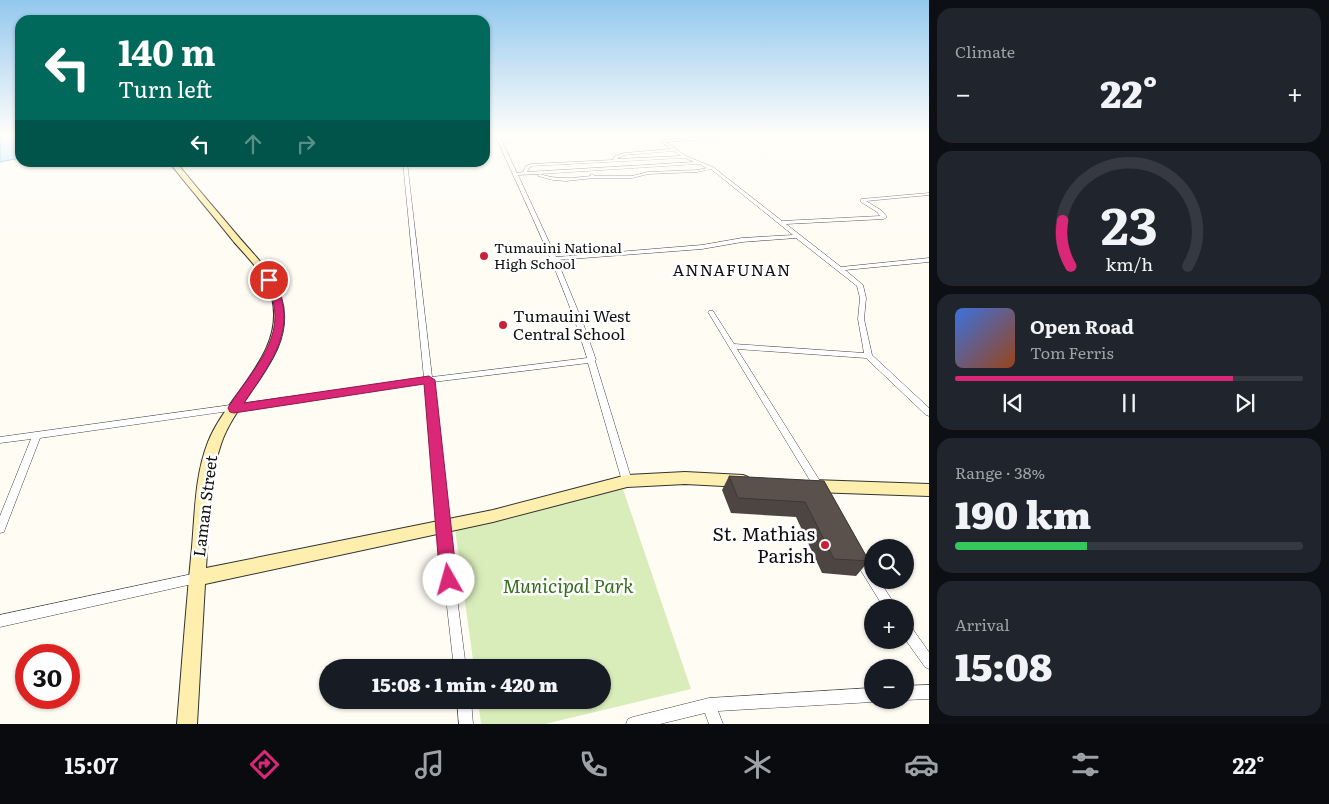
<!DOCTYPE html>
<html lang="en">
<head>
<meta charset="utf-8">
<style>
  :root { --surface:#171b24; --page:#20242c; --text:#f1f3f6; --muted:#9ea1a6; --line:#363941; --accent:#db2777 }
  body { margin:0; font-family:Literata,serif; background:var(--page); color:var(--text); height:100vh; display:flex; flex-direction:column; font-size:19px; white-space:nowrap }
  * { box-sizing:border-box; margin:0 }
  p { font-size:16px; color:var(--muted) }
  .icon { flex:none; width:28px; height:28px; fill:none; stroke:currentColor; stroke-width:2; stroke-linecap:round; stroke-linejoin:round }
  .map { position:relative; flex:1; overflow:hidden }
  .side { display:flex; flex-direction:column; gap:8px; padding:8px; background:#0d0f14; width:400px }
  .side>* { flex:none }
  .banner { position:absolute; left:15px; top:15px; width:475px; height:152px; border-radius:15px; box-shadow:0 1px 4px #0004; background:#00695c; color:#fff; overflow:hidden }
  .buttons { position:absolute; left:864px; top:539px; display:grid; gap:10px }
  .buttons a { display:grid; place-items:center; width:50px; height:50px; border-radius:50%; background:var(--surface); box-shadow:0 1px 4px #0004; font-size:25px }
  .speed { position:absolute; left:15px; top:644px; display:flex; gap:10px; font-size:25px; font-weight:700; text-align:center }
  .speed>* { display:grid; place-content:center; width:65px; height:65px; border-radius:50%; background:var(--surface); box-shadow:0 1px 4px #0004; line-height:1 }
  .speed .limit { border:8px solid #d22; background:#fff; color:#111 }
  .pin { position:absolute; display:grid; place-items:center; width:42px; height:42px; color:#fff; margin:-21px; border:2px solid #fff; border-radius:50%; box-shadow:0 1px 5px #0007 }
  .me { position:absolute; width:55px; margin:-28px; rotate:353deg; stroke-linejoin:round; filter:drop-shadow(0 0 4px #0008) }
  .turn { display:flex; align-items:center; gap:18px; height:105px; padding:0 20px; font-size:22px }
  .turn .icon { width:65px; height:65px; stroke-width:2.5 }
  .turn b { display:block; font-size:35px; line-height:42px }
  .lanes { display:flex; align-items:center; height:48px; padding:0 20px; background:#0003; justify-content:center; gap:25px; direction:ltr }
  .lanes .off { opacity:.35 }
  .big { font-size:38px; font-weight:800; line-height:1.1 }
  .side .card { flex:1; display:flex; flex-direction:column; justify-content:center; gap:8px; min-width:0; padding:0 18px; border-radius:15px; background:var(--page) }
  .side .dial { align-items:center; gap:0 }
  .dial svg { height:130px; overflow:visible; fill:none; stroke:var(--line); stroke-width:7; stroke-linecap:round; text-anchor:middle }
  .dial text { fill:var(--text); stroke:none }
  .song { display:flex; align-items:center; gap:15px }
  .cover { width:60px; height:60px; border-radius:8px; background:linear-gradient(135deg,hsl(220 70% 55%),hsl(20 70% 35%)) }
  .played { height:5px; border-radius:2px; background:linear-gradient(90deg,var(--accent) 80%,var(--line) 80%) }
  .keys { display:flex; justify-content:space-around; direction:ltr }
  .heat { display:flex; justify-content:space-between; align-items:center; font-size:28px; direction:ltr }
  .charge { height:8px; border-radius:4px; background:linear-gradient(90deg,#34c759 38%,var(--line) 0) }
  .trip { position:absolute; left:319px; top:659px; width:292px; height:50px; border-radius:25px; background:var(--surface); box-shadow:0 1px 4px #0004; font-weight:800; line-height:50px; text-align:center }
  .tab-bar { display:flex; height:80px; justify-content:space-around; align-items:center; background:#090b0e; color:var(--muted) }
  .tab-bar .icon { width:35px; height:35px }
  .tab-bar .selected { color:var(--accent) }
  .tab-bar b { font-size:22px; color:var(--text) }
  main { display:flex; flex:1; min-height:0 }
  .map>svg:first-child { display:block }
  .green { fill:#d9edba }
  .water { fill:#b5e6f9; stroke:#38a5d4 }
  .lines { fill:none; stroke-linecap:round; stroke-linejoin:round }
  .street-casing { stroke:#434343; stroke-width:1 }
  .secondary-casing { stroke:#323232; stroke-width:2 }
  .street { fill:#fff; fill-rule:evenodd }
  .secondary { fill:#ffefaf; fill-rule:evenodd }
  .wall { fill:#4d4541 }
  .building { fill:#5a504c; stroke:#3f3835 }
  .route { fill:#db2777; stroke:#8e194d }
  .poi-dot { fill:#c92038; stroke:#fff; stroke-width:2 }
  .labels { text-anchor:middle; stroke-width:5; stroke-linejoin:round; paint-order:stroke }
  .far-poi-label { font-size:14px; fill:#101010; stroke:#fff; text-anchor:start }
  .far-quarter-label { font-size:16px; letter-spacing:1px; fill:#101010; stroke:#fff }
  .poi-label { font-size:16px; fill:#101010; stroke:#fff; text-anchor:start }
  .street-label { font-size:16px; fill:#101010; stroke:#fff }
  .near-poi-label { font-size:19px; fill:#101010; stroke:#fff; text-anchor:end }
  .near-park-label { font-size:19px; font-style:italic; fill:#346d1c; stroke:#fff }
</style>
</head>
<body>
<main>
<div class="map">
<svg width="929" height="724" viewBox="0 0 929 724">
  <rect width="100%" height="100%" fill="#fffcf4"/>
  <!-- green -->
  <path class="green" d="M 623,489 L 691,689 L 545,724 L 481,724 L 478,700 L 602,700 L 602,668 L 474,667 L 455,529 Z"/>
  <!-- water -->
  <path class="water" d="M 0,135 L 20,135 L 20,158 L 0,162 Z"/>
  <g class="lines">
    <!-- street casing -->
    <g class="street-casing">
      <g id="street">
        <path d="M 495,135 L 499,135 L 517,173 L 523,172 L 526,166 L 531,164 L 613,160 L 615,156 L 624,153 L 671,149 L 661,142 L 662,140 L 721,136 L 720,138 L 666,142 L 686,156 L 713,167 L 782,221 L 880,216 L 877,212 L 861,202 L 861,199 L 929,193 L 929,195 L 866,201 L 881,210 L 887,217 L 884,219 L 786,224 L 841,267 L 929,258 L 929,262 L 845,270 L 863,285 L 866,298 L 864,319 L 872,355 L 929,408 L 929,416 L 926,415 L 866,358 L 737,349 L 825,489 L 823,492 L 820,493 L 817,492 L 708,312 L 709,311 L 713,311 L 734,344 L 864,353 L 858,319 L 860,298 L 857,286 L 796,238 L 742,242 L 702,249 L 557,260 L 583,323 L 596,360 L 595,361 L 632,481 L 630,484 L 627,485 L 624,484 L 622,481 L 588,363 L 433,382 L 448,527 L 466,668 L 454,668 L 438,527 L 425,383 L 40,438 L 5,529 L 4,532 L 0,533 L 0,516 L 31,439 L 0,443 L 0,437 L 424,378 L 403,162 L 407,162 L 432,377 L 587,358 C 564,281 528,209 495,135 ZM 674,151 L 681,156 L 617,159 L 618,158 L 625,155 ZM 685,158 L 694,162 L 527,172 L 529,168 L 532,166 ZM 699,164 L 707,168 L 697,170 L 648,172 L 632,176 L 595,176 L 592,174 L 590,175 L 591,176 C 573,178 557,180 540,174 ZM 711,169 L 793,235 L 742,238 L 702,245 L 556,257 L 518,175 L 540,174 L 538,175 L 538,176 L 553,180 L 566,181 L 594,178 L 632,178 L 648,174 L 697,172 Z"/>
        <path d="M 859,553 L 863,555 L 872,570 L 872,580 L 879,580 L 897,608 L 884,608 L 855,561 L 854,558 L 855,555 Z"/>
        <path d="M 197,573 L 201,574 L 203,578 L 201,582 L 197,583 L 0,627 L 0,615 Z"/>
        <path d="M 905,622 L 909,624 L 929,652 L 929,669 L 925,667 L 905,639 Z"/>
        <path d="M 929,685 L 929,699 L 905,700 L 905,686 Z"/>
        <path d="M 872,688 L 872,700 L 876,700 L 872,702 L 718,711 L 723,724 L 709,724 L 705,713 L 660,724 L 626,724 L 628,719 L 633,717 L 709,698 Z"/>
        <path d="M 457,700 L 471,700 L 473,724 L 459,724 Z"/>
      </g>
    </g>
    <!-- secondary casing -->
    <g class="secondary-casing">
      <g id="secondary">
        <path d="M 169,162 L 176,162 C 196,187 217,211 237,235 C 253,254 274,273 281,297 C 299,353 237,395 221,444 C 208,483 209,527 206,568 L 493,510 L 627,475 L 685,472 L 743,475 L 748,477 L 750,481 L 748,485 L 743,487 L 685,484 L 627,487 L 493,522 L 205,584 L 197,724 L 177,724 C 182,665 186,606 192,547 C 195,512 195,475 208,442 C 227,394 286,354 272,298 C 267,276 248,258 234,242 C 213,215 190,189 169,162 Z"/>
        <path d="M 813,480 L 929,484 L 929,496 L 813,492 L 808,490 L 806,486 L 808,482 Z"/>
      </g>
    </g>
    <!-- street -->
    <use href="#street" class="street"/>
    <!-- secondary -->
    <use href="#secondary" class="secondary"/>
  </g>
  <!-- wall -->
  <path class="wall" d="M 729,476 L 824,481 L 869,561 L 856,576 L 822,573 L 796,517 L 731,513 L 722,490 Z"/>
  <!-- building -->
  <path class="building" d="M 729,476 L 824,481 L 869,561 L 834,559 L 805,502 L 738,498 Z"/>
  <!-- sky -->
  <linearGradient id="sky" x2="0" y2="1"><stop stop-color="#93c8ef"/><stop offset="0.57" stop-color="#fffefa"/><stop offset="1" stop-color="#fffefa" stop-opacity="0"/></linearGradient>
  <rect width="929" height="237" fill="url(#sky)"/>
  <!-- route -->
  <path class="route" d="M 269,277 C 276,279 277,286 279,292 C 296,334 266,369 244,403 L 429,376 L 435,380 L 457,580 L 455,585 L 449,588 L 443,585 L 440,580 L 424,384 L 234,413 L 230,412 L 228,408 C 247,376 284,343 273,301 C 271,294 267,287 265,280 Z"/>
  <!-- markers -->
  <g class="poi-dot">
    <circle cx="484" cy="256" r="5"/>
    <circle cx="503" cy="325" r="5"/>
    <circle cx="825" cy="545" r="5"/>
  </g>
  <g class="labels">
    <!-- far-poi labels -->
    <g class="far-poi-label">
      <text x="494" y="253">Tumauini National<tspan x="494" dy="16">High School</tspan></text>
    </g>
    <!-- far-quarter labels -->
    <g class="far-quarter-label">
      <text x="732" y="276">ANNAFUNAN</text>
    </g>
    <!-- poi labels -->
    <g class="poi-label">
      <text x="513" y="322">Tumauini West<tspan x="513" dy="18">Central School</tspan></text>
    </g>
    <!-- street labels -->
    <g class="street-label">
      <text transform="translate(205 506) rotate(-83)" y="6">Laman Street</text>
    </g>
    <!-- near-poi labels -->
    <g class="near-poi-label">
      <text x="815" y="541">St. Mathias<tspan x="815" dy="22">Parish</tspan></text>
    </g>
    <!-- near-park labels -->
    <g class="near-park-label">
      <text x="568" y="593">Municipal Park</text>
    </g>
  </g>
</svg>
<div class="buttons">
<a><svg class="icon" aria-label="search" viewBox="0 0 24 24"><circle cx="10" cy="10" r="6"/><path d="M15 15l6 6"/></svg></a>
<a>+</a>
<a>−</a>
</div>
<div class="speed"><div class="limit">30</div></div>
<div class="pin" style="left:269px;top:280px;background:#d93025"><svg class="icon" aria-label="arrive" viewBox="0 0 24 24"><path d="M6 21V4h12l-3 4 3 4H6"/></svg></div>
<svg class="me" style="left:449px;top:580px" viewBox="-20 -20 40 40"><circle r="19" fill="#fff"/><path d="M0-13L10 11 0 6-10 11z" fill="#db2777"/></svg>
<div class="trip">15:08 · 1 min · 420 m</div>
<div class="banner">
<div class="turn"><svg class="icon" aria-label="left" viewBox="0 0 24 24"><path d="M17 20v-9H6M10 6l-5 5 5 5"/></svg><div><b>140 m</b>Turn left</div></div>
<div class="lanes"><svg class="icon" aria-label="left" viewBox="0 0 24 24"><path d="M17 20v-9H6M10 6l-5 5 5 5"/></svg><svg class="icon off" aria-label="ahead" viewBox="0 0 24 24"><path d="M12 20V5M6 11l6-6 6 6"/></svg><svg class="icon off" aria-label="right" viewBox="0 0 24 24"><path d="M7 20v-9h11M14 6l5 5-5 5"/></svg></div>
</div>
</div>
<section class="side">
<div class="card"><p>Climate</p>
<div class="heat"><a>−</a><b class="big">22°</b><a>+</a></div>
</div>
<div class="card dial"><svg viewBox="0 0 100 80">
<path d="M14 69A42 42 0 1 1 86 69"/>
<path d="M14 69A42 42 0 0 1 9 41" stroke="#db2777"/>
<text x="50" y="56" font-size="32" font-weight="700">23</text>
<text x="50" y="72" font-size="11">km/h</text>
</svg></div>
<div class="card">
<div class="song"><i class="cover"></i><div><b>Open Road</b><p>Tom Ferris</p></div></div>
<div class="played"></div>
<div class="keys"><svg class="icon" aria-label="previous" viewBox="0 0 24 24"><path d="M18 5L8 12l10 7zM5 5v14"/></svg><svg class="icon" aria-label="pause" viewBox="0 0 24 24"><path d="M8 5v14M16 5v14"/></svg><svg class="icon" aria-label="next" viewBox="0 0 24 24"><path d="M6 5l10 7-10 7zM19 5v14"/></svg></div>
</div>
<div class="card"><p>Range · 38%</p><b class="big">190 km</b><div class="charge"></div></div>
<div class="card"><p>Arrival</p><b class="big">15:08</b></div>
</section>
</main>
<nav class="tab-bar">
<b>15:07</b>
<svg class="icon selected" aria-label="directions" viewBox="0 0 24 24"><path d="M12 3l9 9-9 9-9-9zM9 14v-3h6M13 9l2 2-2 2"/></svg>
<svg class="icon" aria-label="music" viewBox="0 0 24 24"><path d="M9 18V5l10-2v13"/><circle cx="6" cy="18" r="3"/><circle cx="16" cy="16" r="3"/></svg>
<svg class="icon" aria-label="phone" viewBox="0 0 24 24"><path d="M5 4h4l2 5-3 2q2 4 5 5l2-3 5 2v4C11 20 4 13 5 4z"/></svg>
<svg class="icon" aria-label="climate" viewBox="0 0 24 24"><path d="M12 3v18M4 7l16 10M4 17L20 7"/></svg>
<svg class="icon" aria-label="car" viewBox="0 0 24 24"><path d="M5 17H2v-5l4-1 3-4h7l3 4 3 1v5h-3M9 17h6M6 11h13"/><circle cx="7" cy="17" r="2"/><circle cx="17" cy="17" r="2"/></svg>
<svg class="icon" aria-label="filters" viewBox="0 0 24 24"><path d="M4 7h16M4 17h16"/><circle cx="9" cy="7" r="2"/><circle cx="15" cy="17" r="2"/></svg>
<b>22°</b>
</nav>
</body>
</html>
